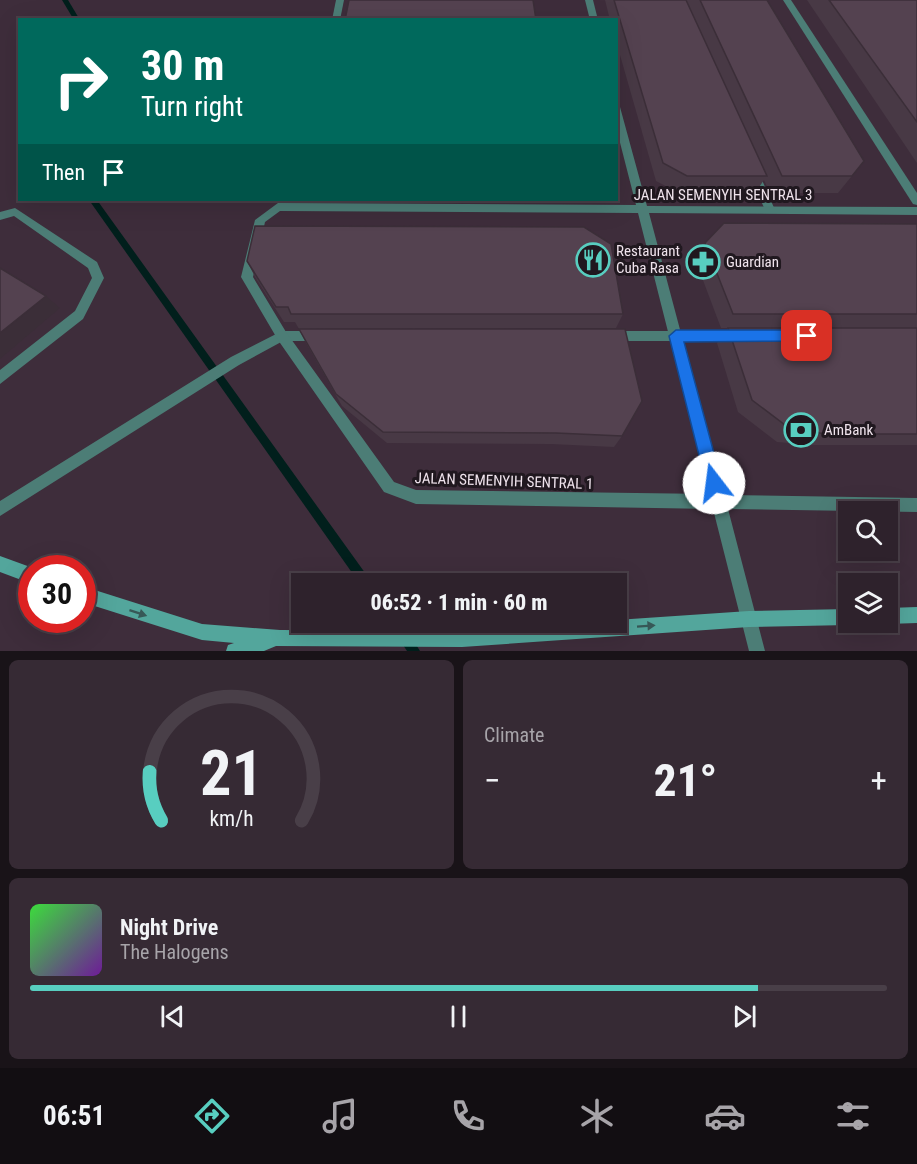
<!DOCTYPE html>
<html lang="en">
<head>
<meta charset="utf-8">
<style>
  :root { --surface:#2e222c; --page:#362a34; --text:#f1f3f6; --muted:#a7a4a9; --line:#493f48; --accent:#58cec0 }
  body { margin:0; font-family:"Roboto Condensed",sans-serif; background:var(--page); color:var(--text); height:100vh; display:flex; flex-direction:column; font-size:22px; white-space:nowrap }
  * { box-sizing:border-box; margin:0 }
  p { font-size:20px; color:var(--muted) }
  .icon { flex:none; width:33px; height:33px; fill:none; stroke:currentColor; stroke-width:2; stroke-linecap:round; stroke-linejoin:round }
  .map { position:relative; height:651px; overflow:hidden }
  .panel { display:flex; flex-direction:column; gap:9px; padding:9px; background:#191318; flex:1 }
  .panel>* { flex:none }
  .banner { position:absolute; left:18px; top:18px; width:600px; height:183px; border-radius:0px; box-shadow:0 6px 24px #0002,0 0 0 2px var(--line); background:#00695c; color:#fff; overflow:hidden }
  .fabs { position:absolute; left:838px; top:501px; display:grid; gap:12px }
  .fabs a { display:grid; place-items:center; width:60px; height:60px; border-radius:0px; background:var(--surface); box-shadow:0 6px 24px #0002,0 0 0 2px var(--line); font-size:30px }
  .speed { position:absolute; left:18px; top:555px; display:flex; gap:12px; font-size:30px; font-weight:700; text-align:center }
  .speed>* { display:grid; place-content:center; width:78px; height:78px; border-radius:50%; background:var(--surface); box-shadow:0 6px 24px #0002,0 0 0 2px var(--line); line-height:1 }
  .speed .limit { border:9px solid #d22; background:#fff; color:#111 }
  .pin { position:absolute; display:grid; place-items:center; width:51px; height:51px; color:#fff; margin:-26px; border-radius:12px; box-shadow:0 3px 9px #0006 }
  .me { position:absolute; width:66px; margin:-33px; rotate:345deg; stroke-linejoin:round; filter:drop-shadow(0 0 4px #0008) }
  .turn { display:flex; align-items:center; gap:21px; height:126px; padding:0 24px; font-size:27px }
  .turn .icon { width:78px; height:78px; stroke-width:2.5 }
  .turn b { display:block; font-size:42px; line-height:51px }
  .then { display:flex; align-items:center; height:57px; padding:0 24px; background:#0003; gap:12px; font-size:22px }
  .big { font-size:45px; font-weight:800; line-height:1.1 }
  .panel .widget { flex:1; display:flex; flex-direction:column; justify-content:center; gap:9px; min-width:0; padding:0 21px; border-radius:9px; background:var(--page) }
  .panel .dial { align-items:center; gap:0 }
  .dial svg { height:156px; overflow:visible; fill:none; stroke:var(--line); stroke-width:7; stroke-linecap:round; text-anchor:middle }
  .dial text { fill:var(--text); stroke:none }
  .song { display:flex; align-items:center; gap:18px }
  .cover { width:72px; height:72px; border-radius:9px; background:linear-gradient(135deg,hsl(120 70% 55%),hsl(280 70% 35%)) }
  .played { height:6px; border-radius:3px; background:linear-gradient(90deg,var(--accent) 85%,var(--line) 85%) }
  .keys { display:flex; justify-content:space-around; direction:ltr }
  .heat { display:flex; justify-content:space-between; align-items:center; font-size:33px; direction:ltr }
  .panel .tiles { flex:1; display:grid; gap:9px; grid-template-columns:1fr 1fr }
  .widget:last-child { grid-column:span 2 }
  .trip { position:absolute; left:291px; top:573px; width:336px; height:60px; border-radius:0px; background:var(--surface); box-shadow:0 6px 24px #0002,0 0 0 2px var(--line); font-weight:800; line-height:60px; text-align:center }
  .tab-bar { display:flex; height:96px; justify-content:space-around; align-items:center; background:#120e12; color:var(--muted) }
  .tab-bar .icon { width:42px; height:42px }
  .tab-bar .current { color:var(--accent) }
  .tab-bar b { font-size:27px; color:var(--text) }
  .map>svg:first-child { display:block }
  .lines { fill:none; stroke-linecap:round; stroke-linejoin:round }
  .stream { fill:#011f1c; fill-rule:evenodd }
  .lane { fill:#4c7d76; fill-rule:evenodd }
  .street { fill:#4c7d76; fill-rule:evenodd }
  .secondary { fill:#53a69c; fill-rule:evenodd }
  .wall { fill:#483945 }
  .shaded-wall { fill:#3b2e38 }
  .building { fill:#544250; stroke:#3b2e38; stroke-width:1.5 }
  .oneway { fill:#375857 }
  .route { fill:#1a73e8; stroke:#114b97; stroke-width:1.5 }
  .labels { text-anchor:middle; stroke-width:6; stroke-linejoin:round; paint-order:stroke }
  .street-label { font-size:15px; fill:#efe3ec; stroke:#20181f }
  .poi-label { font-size:15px; fill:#efe3ec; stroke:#20181f; text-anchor:start }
</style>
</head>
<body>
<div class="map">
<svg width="917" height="651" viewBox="0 0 917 651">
  <rect width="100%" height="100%" fill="#3e2d3b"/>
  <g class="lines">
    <!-- stream -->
    <g class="stream">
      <path d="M 62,0 L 68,0 L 80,20 L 74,20 Z"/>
      <path d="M 89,200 L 97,200 L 373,584 L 360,584 Z"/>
      <path d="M 388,622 L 402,622 L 420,651 L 407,651 Z"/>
    </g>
    <!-- lane -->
    <g class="lane">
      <path d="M 336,0 L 344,0 L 340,20 L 332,20 Z"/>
      <path d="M 754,170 L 759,173 L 775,210 L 774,213 L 766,213 L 765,210 L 749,173 Z"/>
      <path d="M 15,208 L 97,262 L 104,278 L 83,319 L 0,384 L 0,370 L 75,311 L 92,278 L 88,268 L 14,216 L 0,220 L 0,212 Z"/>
      <path d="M 282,331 L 319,331 L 323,332 L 325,336 L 323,340 L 319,341 L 283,341 L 239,365 L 0,516 L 0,501 L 231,357 Z"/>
      <path d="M 612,331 L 739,331 L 743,332 L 745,336 L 743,340 L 739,341 L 612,341 L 608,340 L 606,336 L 608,332 Z"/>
    </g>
    <!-- street -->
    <g class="street">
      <path d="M 585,0 L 593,0 L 598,20 L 590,20 Z"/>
      <path d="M 783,0 L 791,0 L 917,193 L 917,205 L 913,204 Z"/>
      <path d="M 616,104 L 620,107 L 647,206 L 917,207 L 917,215 L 649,213 L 724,495 L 917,498 L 917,512 L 728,509 L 765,651 L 749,651 L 713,509 L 416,504 L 384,492 L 278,340 L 241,277 L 255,220 L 278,203 L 636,205 L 616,127 ZM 280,211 L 638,213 L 709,494 L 416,490 L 394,482 L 286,332 L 253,277 L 265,222 Z"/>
    </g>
    <!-- secondary -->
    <g class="secondary">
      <path d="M 0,556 L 33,568 L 32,584 L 0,572 Z"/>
      <path d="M 82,586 L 202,624 L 280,630 L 462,631 L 581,622 L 616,622 L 616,620 L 749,611 L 849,609 L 849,622 L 855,622 L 849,625 L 749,627 L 462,647 L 276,646 L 264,651 L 226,651 L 228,645 L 234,643 L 202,640 L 82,602 Z"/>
      <path d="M 917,607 L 917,623 L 888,624 L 884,622 L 888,622 L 888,608 Z"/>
    </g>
  </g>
  <!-- wall -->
  <g class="wall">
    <path d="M 605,0 L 767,0 L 864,161 L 838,193 L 770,193 L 764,180 L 755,193 L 679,193 L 656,181 L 616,41 L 616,20 L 610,20 Z"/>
    <path d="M 807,0 L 917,0 L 917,163 Z"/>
    <path d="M 917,224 L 917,445 L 814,445 L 777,442 L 738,412 L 717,343 L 728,328 L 842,328 L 721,328 L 695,259 L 705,243 Z"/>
    <path d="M 247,261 L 623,314 L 616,328 L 299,329 L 295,322 L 284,322 L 255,277 Z"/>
    <path d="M 299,329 L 622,436 L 614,447 L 551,444 L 387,443 L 342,406 L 306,343 Z"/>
  </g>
  <!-- shaded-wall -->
  <path class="shaded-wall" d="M 46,296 L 60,308 L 0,359 L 0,333 Z"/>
  <!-- building -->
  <g class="building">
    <path d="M 349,0 L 533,0 L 536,20 L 345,20 Z"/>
    <path d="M 614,0 L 686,0 L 767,176 L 687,176 L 663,163 Z"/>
    <path d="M 700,0 L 767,0 L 864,161 L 852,176 L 782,176 Z"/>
    <path d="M 829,0 L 917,0 L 917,122 Z"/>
    <path d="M 724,223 L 917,224 L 917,314 L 733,314 L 705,243 Z"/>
    <path d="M 255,226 L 584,227 L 611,244 L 623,314 L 291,314 L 288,307 L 276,307 L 247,261 Z"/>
    <path d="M 0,268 L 46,296 L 0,333 Z"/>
    <path d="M 728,328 L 917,328 L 917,434 L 832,434 L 793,431 L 752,400 Z"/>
    <path d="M 299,329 L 625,329 L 642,401 L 622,436 L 556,433 L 383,432 L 336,394 Z"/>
  </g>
  <!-- one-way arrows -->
  <defs><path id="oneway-solid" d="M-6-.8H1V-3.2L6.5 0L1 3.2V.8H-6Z" transform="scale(1.5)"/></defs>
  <g class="oneway">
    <use href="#oneway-solid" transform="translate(138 613) rotate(18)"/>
    <use href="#oneway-solid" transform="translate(646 626) rotate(-4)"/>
  </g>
  <!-- route -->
  <path class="route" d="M 676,330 L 807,330 L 814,336 L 807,341 L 684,342 L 722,483 L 719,488 L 714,491 L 708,488 L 706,483 L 669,336 Z"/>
  <!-- icons -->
  <defs>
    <g id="restaurant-ring" transform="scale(1.725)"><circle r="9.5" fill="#20181f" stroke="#58cec0" stroke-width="1.5"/><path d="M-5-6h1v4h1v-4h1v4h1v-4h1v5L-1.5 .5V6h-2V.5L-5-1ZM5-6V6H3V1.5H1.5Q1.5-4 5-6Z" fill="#58cec0"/></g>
    <g id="pharmacy-ring" transform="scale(1.725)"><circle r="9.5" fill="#20181f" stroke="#58cec0" stroke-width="1.5"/><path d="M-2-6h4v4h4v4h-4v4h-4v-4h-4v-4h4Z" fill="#58cec0"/></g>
    <g id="bank-ring" transform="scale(1.725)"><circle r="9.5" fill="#20181f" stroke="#58cec0" stroke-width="1.5"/><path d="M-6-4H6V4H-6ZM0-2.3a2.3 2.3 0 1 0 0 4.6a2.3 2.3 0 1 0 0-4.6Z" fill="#58cec0"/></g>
  </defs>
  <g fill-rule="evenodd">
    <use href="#restaurant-ring" x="593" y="260"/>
    <use href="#pharmacy-ring" x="703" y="262"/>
    <use href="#bank-ring" x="801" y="430"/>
  </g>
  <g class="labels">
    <!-- street labels -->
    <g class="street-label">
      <text x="723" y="200">JALAN SEMENYIH SENTRAL 3</text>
      <text transform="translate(504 481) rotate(2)" y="5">JALAN SEMENYIH SENTRAL 1</text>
    </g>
    <!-- poi labels -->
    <g class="poi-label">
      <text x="616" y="256">Restaurant<tspan x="616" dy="17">Cuba Rasa</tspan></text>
      <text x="726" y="267">Guardian</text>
      <text x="824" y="435">AmBank</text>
    </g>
  </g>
</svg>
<div class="fabs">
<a><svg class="icon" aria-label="search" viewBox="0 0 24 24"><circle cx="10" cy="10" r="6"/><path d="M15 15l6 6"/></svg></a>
<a><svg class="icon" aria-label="layers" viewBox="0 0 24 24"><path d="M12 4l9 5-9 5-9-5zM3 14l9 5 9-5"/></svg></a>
</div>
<div class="speed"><div class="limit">30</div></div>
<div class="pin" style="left:807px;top:336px;background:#d93025"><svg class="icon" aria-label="arrive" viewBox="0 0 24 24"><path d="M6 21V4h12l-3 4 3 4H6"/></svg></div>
<svg class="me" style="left:714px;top:483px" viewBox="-20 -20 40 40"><circle r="19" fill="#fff"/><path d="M0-13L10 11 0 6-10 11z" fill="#1a73e8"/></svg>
<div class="trip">06:52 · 1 min · 60 m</div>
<div class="banner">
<div class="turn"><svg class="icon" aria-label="right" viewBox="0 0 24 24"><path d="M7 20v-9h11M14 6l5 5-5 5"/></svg><div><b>30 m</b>Turn right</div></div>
<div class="then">Then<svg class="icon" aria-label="arrive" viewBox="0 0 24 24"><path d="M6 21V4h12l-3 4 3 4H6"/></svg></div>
</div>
</div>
<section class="panel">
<div class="tiles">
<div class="widget dial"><svg viewBox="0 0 100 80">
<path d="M14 69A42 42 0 1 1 86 69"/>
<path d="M14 69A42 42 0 0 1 8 44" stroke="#58cec0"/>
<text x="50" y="56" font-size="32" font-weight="700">21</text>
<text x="50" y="72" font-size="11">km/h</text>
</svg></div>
<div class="widget"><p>Climate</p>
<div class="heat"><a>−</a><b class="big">21°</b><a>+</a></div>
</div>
<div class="widget">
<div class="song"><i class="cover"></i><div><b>Night Drive</b><p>The Halogens</p></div></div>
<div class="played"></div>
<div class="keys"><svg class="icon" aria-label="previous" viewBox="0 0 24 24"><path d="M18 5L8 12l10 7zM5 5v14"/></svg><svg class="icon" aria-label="pause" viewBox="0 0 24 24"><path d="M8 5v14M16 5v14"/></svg><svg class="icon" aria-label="next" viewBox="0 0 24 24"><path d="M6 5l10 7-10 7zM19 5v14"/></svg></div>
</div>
</div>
</section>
<nav class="tab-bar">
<b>06:51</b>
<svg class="icon current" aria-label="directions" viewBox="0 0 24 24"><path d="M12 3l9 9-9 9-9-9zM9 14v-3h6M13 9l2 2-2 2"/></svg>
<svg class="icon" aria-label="music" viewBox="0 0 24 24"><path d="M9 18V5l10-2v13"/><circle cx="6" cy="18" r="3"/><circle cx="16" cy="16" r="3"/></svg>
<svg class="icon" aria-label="phone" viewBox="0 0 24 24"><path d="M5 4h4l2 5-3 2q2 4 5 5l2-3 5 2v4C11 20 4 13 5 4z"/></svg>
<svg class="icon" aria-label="climate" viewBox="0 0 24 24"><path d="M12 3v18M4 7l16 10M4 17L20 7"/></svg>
<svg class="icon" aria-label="car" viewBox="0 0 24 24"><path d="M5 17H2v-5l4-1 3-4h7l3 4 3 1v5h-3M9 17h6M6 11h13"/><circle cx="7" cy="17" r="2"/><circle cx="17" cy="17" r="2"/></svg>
<svg class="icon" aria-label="filters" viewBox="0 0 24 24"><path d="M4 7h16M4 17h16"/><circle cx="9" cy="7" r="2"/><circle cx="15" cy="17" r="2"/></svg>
</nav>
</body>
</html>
